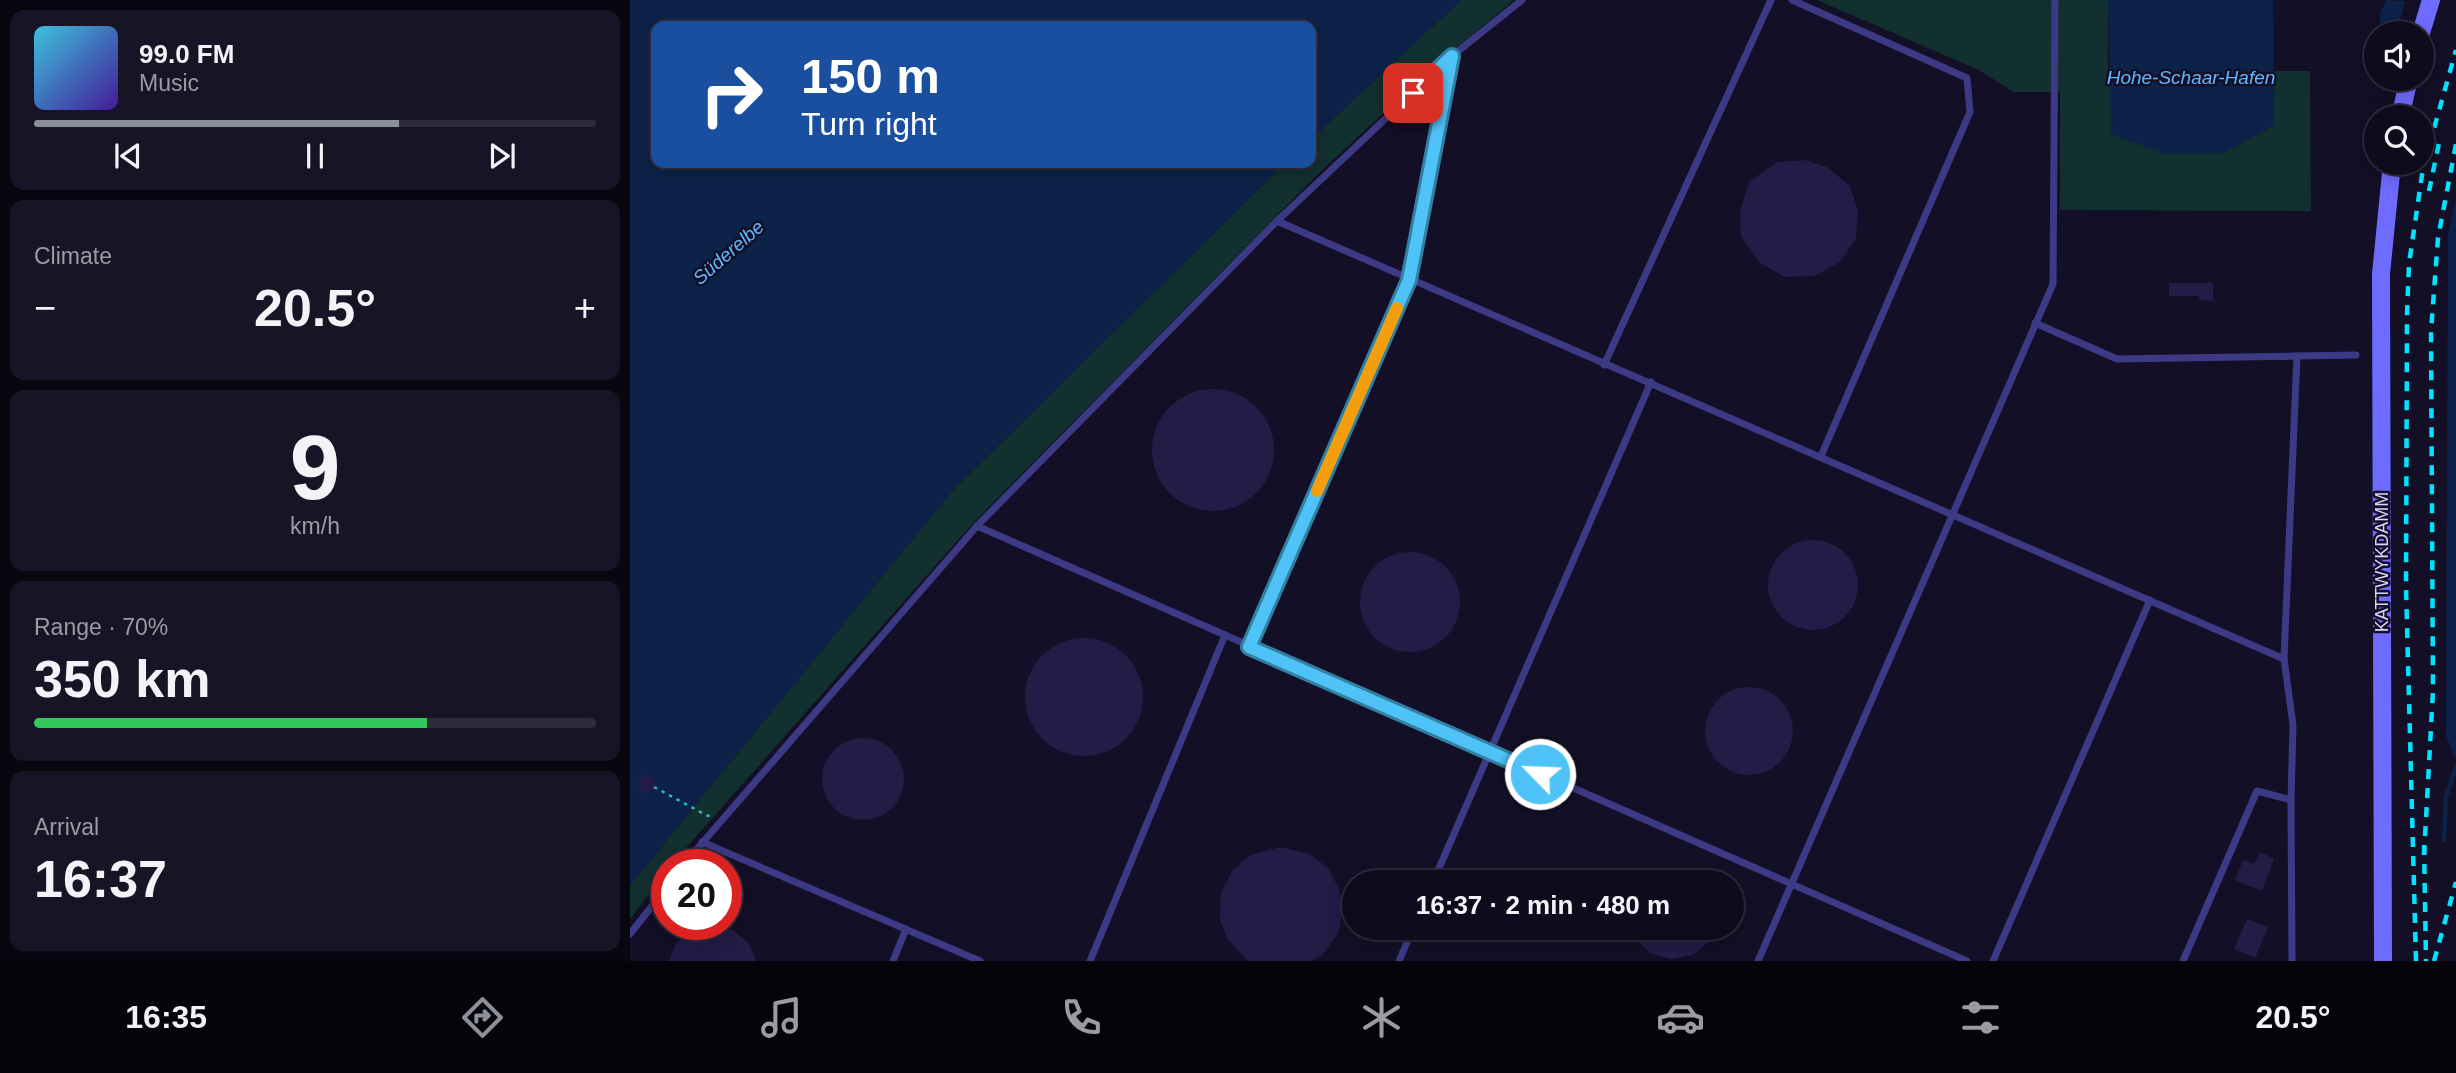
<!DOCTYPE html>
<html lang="en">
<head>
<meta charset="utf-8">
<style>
  :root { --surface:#0e0b1c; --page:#171425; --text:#f1f3f6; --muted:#9b9ba3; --line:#2e2b3b; --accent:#8c9099 }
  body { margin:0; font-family:Helvetica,sans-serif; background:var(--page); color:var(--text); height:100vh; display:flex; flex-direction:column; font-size:26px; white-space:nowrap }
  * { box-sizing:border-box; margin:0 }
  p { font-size:23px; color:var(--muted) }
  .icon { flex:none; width:38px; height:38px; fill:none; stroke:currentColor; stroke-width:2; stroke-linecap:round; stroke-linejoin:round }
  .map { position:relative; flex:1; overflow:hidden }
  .sheet { display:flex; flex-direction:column; gap:10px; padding:10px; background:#08060f; width:630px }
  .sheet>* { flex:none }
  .guide { position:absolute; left:21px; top:21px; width:665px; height:147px; border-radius:14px; box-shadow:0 4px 18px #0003,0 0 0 2px var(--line); background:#1a4fa0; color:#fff; overflow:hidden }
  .fabs { position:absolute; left:1734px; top:21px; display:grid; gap:14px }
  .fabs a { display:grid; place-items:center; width:70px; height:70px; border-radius:50%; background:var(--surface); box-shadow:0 4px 18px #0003,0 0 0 2px var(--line); font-size:35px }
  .speed { position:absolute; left:21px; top:849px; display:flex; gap:14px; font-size:35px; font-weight:700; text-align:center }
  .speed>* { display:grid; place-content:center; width:91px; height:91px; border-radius:50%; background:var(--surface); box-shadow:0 4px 18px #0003,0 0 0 2px var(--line); line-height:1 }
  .speed .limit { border:10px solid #d22; background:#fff; color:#111 }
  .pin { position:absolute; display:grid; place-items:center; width:60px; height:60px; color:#fff; margin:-30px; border-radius:14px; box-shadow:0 4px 10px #0006 }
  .me { position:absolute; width:77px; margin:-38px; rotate:294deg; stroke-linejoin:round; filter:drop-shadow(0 0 5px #0008) }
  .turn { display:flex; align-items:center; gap:24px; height:147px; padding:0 35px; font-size:32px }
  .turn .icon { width:91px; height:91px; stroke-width:2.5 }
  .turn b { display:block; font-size:49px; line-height:60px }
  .big { font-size:52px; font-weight:800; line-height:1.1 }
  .sheet .widget { flex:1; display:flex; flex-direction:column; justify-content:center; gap:10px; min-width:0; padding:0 24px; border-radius:14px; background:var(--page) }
  .sheet .dial { align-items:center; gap:0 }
  .dial b { font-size:91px; line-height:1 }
  .song { display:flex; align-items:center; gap:21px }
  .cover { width:84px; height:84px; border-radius:10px; background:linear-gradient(135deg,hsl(190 70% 55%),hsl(260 70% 35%)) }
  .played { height:7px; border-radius:4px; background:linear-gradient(90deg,var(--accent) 65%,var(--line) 65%) }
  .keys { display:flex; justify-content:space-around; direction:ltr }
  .heat { display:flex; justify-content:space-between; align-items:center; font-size:38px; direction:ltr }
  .charge { height:10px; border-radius:5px; background:linear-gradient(90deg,#34c759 70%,var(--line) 0) }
  .trip { position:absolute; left:712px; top:870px; width:402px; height:70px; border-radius:35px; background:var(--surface); box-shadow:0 4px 18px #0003,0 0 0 2px var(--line); font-weight:800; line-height:70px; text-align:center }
  .dock { display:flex; height:112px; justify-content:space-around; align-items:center; background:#06040b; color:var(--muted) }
  .dock .icon { width:49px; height:49px }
  .dock .current { color:var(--accent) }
  .dock b { font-size:32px; color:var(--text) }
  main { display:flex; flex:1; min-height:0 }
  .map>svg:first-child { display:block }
  .green { fill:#12302f }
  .water { fill:#0c2248 }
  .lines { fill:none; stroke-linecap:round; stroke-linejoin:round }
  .stream { stroke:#0c2248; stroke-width:4.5 }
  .building { fill:#241b47 }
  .path { stroke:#2fb8b0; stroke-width:2.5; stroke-dasharray:3.5 5; stroke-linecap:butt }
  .service { stroke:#3d3a85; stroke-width:7 }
  .secondary { stroke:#6f6bff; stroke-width:18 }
  .rail { stroke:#00e5ff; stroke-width:4.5; stroke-dasharray:10 9; stroke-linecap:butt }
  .route-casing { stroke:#337fa1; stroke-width:18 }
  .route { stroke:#4fc3f7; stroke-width:12 }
  .slow { stroke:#f59e0b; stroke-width:12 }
  .labels { text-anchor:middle; stroke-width:5; stroke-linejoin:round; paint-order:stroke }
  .street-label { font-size:18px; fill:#d9d4ff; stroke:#130f26 }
  .water-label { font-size:19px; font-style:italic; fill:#62b6ff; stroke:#130f26 }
</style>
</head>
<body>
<main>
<section class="sheet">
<div class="widget">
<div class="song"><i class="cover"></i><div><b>99.0 FM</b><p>Music</p></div></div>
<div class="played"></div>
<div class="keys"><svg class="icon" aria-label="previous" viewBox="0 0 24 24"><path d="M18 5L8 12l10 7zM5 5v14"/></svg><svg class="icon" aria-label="pause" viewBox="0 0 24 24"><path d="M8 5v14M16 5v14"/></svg><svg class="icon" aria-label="next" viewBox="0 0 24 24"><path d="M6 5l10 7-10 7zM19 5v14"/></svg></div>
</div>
<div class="widget"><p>Climate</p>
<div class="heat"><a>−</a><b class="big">20.5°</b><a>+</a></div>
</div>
<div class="widget dial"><b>9</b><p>km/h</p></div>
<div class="widget"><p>Range · 70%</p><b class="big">350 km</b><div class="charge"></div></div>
<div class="widget"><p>Arrival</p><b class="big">16:37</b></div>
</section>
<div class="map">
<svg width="1826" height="961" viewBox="0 0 1826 961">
  <rect width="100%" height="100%" fill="#130f26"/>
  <!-- green -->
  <g class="green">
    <path d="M 831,0 L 884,0 L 797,72 L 685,177 L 344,522 L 42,864 L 37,864 L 37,871 L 0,919 L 0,885 L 322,491 L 655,163 L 681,163 L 681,139 Z"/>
    <path d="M 1187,0 L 1478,0 L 1478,84 L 1593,153 L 1644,125 L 1644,71 L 1680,71 L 1681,211 L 1430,210 L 1430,92 L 1384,92 L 1349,70 Z"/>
  </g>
  <!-- water -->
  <g class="water">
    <path d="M 0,0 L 831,0 L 681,139 L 681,26 L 26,26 L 26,163 L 655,163 L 322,491 L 0,885 Z"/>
    <path d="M 1478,0 L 1643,0 L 1644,125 L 1593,153 L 1534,154 L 1481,134 Z"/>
    <path d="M 1757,0 L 1775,1 L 1767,33 L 1750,33 L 1750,12 Z"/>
    <path d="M 1826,200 L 1826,759 L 1816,736 L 1818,234 Z"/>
  </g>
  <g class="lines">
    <!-- stream -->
    <path class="stream" d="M 1814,840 L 1816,797 L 1826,767"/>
  </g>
  <!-- building -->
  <g class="building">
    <path d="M 1175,160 L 1197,167 L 1220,186 L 1228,211 L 1226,239 L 1210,262 L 1185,276 L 1155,277 L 1130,263 L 1111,237 L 1110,211 L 1119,182 L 1147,162 Z"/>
    <path d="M 1539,283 L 1583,283 L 1583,301 L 1569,300 L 1569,296 L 1539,296 Z"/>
    <circle cx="583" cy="450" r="61"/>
    <circle cx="1183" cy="585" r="45"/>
    <circle cx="780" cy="602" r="50"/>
    <circle cx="454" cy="697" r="59"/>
    <circle cx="1119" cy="731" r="44"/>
    <circle cx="233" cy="779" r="41"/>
    <circle cx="17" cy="784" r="9"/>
    <path d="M 650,847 L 680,854 L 698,868 L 709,888 L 713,909 L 708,934 L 692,955 L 681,961 L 618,961 L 598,940 L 590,920 L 591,893 L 602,871 L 620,855 Z"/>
    <path d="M 1630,852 L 1644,859 L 1632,891 L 1605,880 L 1613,860 L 1624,864 Z"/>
    <path d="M 1041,871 L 1070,878 L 1070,882 L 1014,882 Z"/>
    <path d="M 1617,919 L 1638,927 L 1625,958 L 1604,949 Z"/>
    <path d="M 80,925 L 103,930 L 119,944 L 126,961 L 39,961 L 46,943 L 64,929 Z"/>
    <path d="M 1002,928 L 1084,928 L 1079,941 L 1063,955 L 1041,959 L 1020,953 L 1004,937 Z"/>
  </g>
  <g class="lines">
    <!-- path -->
    <path class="path" d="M 24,787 L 78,816 L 83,813"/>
    <!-- service -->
    <g class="service">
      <path d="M 1162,0 L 1337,78 L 1340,112 L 1191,456"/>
      <path d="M 647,221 L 1654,659"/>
      <path d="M 1405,323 L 1487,359 L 1667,356 L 1654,659 L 1663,725 L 1661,800"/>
      <path d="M 1667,356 L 1726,355"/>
      <path d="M 974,365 L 1141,0"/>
      <path d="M 347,526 L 1337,961"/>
      <path d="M 619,647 L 779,280 L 822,57"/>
      <path d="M 72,842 L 350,961"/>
      <path d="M 54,864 L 347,526 L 647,221 L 822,56 L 892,0"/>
      <path d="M 803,882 L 1021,382"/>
      <path d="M 0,934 L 37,887"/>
      <path d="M 263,961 L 276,929"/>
      <path d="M 460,961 L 595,635"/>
      <path d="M 769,961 L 783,928"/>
      <path d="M 1128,961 L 1423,284 L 1425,0"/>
      <path d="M 1363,961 L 1520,600"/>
      <path d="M 1553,961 L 1627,791 L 1661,800 L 1662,961"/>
    </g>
    <!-- secondary -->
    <g class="secondary">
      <path d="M 1791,33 L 1801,0"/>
      <path d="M 1770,117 L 1779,79"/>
      <path d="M 1753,961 L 1751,274 L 1762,163"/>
    </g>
    <!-- rail -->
    <g class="rail">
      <path d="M 1799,191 L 1809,143"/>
      <path d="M 1794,845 L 1796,961"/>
      <path d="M 1794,855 L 1803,691 L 1801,331 L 1808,238 L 1826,144"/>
      <path d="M 1786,961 L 1776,587 L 1777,314 L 1779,264 L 1793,168 L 1826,50"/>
      <path d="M 1804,961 L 1826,882"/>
    </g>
  </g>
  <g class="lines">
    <!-- route casing -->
    <g class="route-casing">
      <path id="route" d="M 783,93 L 822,56 L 779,280 L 619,647 L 910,774"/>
    </g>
    <!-- route -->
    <use href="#route" class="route"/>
    <!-- slow -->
    <path class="slow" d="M 687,491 L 767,308"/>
  </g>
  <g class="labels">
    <!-- street labels -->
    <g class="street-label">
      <text transform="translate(1752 562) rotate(-90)" y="6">KATTWYKDAMM</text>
    </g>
    <!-- water labels -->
    <g class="water-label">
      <text x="1561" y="84">Hohe-Schaar-Hafen</text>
      <text transform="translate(98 252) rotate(-41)" y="7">Süderelbe</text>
    </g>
  </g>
</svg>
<div class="fabs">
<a><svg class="icon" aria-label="sound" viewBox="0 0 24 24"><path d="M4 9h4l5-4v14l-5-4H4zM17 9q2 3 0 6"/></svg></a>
<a><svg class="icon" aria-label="search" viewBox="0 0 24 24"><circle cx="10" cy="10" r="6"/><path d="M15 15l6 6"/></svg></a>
</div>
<div class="speed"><div class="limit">20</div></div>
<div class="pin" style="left:783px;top:93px;background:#d93025"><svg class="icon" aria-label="arrive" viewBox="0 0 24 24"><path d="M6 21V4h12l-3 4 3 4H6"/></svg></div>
<svg class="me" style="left:910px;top:774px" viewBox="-20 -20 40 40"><circle r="17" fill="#4fc3f7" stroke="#fff" stroke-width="3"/><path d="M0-11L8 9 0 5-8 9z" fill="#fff"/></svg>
<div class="trip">16:37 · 2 min · 480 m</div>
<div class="guide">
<div class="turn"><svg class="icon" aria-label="right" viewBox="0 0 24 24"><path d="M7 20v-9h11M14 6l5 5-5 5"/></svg><div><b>150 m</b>Turn right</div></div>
</div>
</div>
</main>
<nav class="dock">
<b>16:35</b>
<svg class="icon current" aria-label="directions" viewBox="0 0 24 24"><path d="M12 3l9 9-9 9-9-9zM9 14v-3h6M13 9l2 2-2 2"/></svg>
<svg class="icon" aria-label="music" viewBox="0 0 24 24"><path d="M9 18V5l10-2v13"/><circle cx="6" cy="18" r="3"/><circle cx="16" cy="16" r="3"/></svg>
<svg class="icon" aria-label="phone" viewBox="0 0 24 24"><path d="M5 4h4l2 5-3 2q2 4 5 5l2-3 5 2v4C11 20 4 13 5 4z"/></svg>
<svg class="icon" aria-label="climate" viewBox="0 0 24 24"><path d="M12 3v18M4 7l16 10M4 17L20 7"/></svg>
<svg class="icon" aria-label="car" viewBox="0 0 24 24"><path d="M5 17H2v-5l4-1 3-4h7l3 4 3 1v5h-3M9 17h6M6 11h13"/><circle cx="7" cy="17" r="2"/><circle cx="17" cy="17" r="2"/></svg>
<svg class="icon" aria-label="filters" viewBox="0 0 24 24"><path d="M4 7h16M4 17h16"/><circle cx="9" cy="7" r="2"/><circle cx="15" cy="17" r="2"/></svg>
<b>20.5°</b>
</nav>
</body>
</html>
